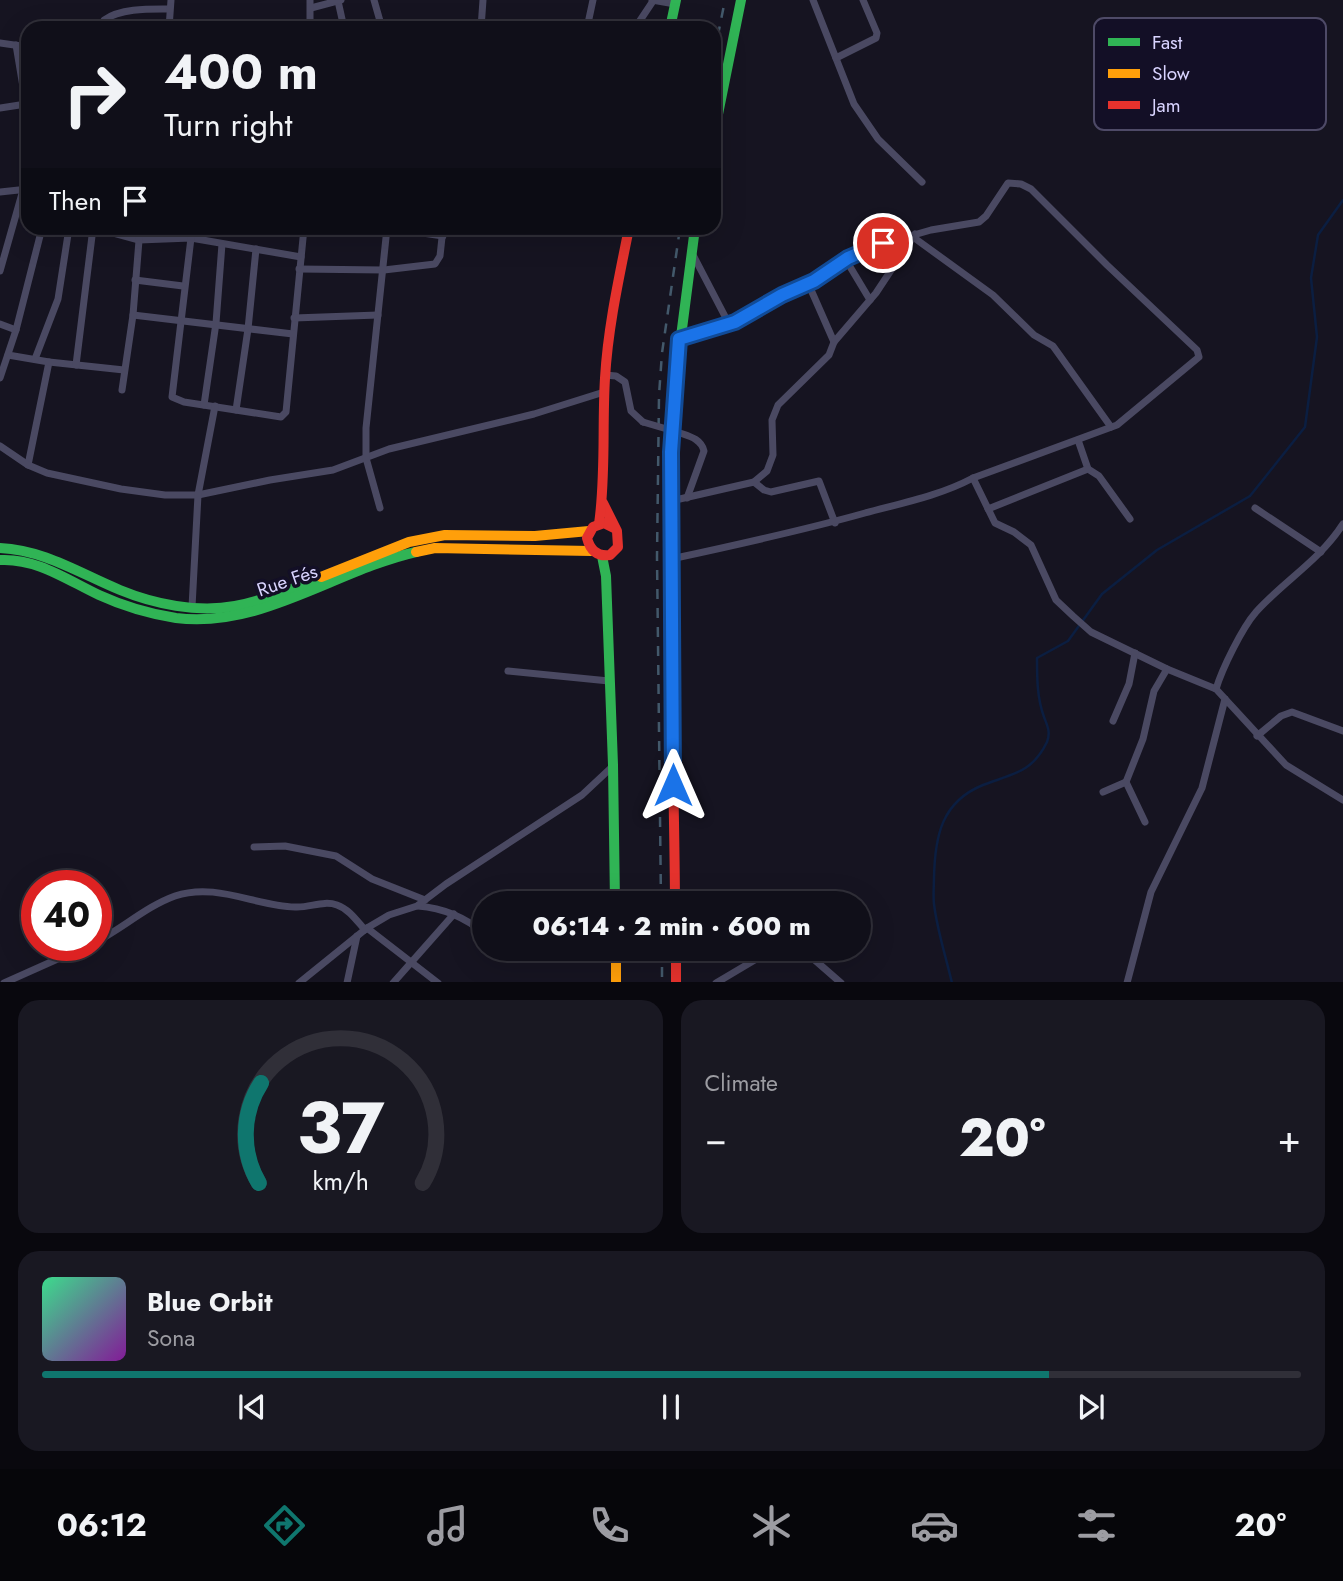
<!DOCTYPE html>
<html lang="en">
<head>
<meta charset="utf-8">
<style>
  :root { --surface:#100f19; --page:#191822; --text:#f1f3f6; --muted:#9c9ca2; --line:#302f38; --accent:#0f766e }
  body { margin:0; font-family:Jost,sans-serif; background:var(--page); color:var(--text); height:100vh; display:flex; flex-direction:column; font-size:26px; white-space:nowrap }
  * { box-sizing:border-box; margin:0 }
  p { font-size:23px; color:var(--muted) }
  .icon { flex:none; width:38px; height:38px; fill:none; stroke:currentColor; stroke-width:2; stroke-linecap:round; stroke-linejoin:round }
  .map { position:relative; height:982px; overflow:hidden }
  .panel { display:flex; flex-direction:column; gap:18px; padding:18px; background:#09080e; flex:1 }
  .panel>* { flex:none }
  .guide { position:absolute; left:21px; top:21px; width:700px; height:214px; border-radius:21px; box-shadow:0 7px 28px #0002,0 0 0 2px var(--line); background:#100f19; color:var(--text); overflow:hidden }
  .speed { position:absolute; left:21px; top:870px; display:flex; gap:14px; font-size:35px; font-weight:700; text-align:center }
  .speed>* { display:grid; place-content:center; width:91px; height:91px; border-radius:50%; background:var(--surface); box-shadow:0 7px 28px #0002,0 0 0 2px var(--line); line-height:1 }
  .speed .limit { border:10px solid #d22; background:#fff; color:#111 }
  .pin { position:absolute; display:grid; place-items:center; width:60px; height:60px; color:#fff; margin:-30px; border:4px solid #fff; border-radius:50%; box-shadow:0 2px 7px #0007 }
  .me { position:absolute; width:77px; margin:-38px; rotate:0deg; stroke-linejoin:round; filter:drop-shadow(0 0 5px #0008) }
  .turn { display:flex; align-items:center; gap:24px; height:147px; padding:0 28px; font-size:32px }
  .turn .icon { width:91px; height:91px; stroke-width:2.5 }
  .turn b { display:block; font-size:49px; line-height:60px }
  .then { display:flex; align-items:center; height:66px; padding:0 28px; background:#0003; gap:14px; font-size:26px }
  .big { font-size:52px; font-weight:800; line-height:1.1 }
  .panel .card { flex:1; display:flex; flex-direction:column; justify-content:center; gap:10px; min-width:0; padding:0 24px; border-radius:21px; background:var(--page) }
  .panel .dial { align-items:center; gap:0 }
  .dial svg { height:182px; overflow:visible; fill:none; stroke:var(--line); stroke-width:7; stroke-linecap:round; text-anchor:middle }
  .dial text { fill:var(--text); stroke:none }
  .song { display:flex; align-items:center; gap:21px }
  .cover { width:84px; height:84px; border-radius:10px; background:linear-gradient(135deg,hsl(150 70% 55%),hsl(290 70% 35%)) }
  .played { height:7px; border-radius:4px; background:linear-gradient(90deg,var(--accent) 80%,var(--line) 80%) }
  .keys { display:flex; justify-content:space-around; direction:ltr }
  .heat { display:flex; justify-content:space-between; align-items:center; font-size:38px; direction:ltr }
  .panel .tiles { flex:1; display:grid; gap:18px; grid-template-columns:1fr 1fr }
  .card:last-child { grid-column:span 2 }
  .trip { position:absolute; left:472px; top:891px; width:399px; height:70px; border-radius:35px; background:var(--surface); box-shadow:0 7px 28px #0002,0 0 0 2px var(--line); font-weight:800; line-height:70px; text-align:center }
  .dock { display:flex; height:112px; justify-content:space-around; align-items:center; background:#06060a; color:var(--muted) }
  .dock .icon { width:49px; height:49px }
  .dock .on { color:var(--accent) }
  .dock b { font-size:32px; color:var(--text) }
  .map>svg:first-child { display:block }
  .lines { fill:none; stroke-linecap:round; stroke-linejoin:round }
  .stream { stroke:#0b1e41; stroke-width:2.5 }
  .street { stroke:#4a4962; stroke-width:7 }
  .fast { stroke:#30b455; stroke-width:10 }
  .slow { stroke:#ff9f0a; stroke-width:10 }
  .jam { stroke:#e5322d; stroke-width:10 }
  .rail { stroke:#43596b; stroke-width:2.5; stroke-dasharray:10 9; stroke-linecap:butt }
  .street-bridge { stroke:#4a4962; stroke-width:7 }
  .route-casing { stroke:#114b97; stroke-width:18 }
  .route { stroke:#1a73e8; stroke-width:12 }
  .labels { text-anchor:middle; stroke-width:7; stroke-linejoin:round; paint-order:stroke }
  .street-label { font-size:19px; fill:#d9d4ff; stroke:#130f26 }
  .key { fill:#130f26; stroke:#4e4a67; stroke-width:2 }
  .key-label { font-size:19px; fill:#d9d4ff }
</style>
</head>
<body>
<div class="map">
<svg width="1343" height="983" viewBox="0 0 1343 983">
  <rect width="100%" height="100%" fill="#161421"/>
  <g class="lines">
    <!-- stream -->
    <path class="stream" d="M 952,983 C 946,957 937,930 934,904 C 933,895 934,886 934,877 C 935,837 941,802 983,785 C 1012,774 1032,773 1047,742 C 1051,732 1047,725 1044,717 C 1037,698 1037,678 1037,658 L 1068,641 L 1102,594 L 1157,550 L 1250,496 L 1305,427 L 1317,337 L 1311,278 L 1318,235 L 1343,200"/>
    <!-- street -->
    <g class="street">
      <path d="M 374,0 L 382,28"/>
      <path d="M 652,0 L 675,4"/>
      <path d="M 813,0 L 854,104 L 878,139 L 922,182"/>
      <path d="M 338,1 L 344,28"/>
      <path d="M 311,8 L 341,0"/>
      <path d="M 102,28 L 104,20 C 121,8 150,9 169,9"/>
      <path d="M 169,28 L 171,0"/>
      <path d="M 310,28 L 310,0"/>
      <path d="M 481,28 L 483,0"/>
      <path d="M 587,28 L 593,0"/>
      <path d="M 635,28 L 653,1"/>
      <path d="M 0,43 L 28,47"/>
      <path d="M 16,45 L 28,117"/>
      <path d="M 836,58 L 876,38 L 877,33 L 863,0"/>
      <path d="M 0,108 L 26,104"/>
      <path d="M 0,192 L 28,189"/>
      <path d="M 95,228 L 139,240 L 191,238 L 301,257"/>
      <path d="M 389,228 L 443,236"/>
      <path d="M 913,237 L 993,295 L 1034,335 L 1053,346 L 1111,427"/>
      <path d="M 191,238 L 172,397 L 184,402 L 281,417 L 286,412 L 304,228"/>
      <path d="M 692,253 L 729,324"/>
      <path d="M 846,260 L 870,300"/>
      <path d="M 299,269 L 384,270 L 435,264 L 440,256 L 443,228"/>
      <path d="M 0,271 L 23,190"/>
      <path d="M 135,280 L 183,286"/>
      <path d="M 808,283 L 834,342"/>
      <path d="M 133,315 L 293,334"/>
      <path d="M 294,318 L 378,315"/>
      <path d="M 0,324 L 16,330"/>
      <path d="M 8,355 L 49,362 L 28,465"/>
      <path d="M 35,359 L 58,299 L 69,228"/>
      <path d="M 49,362 L 124,370"/>
      <path d="M 76,365 L 93,228"/>
      <path d="M 605,375 L 616,376 L 625,382 L 631,411 L 643,422"/>
      <path d="M 0,378 L 16,330 L 42,228"/>
      <path d="M 122,390 L 133,315 L 140,228"/>
      <path d="M 204,405 L 216,323 L 222,244"/>
      <path d="M 236,410 L 248,329 L 256,249"/>
      <path d="M 677,432 C 688,436 701,438 704,451 L 687,498"/>
      <path d="M 1078,440 L 1088,469 L 1099,476 L 1130,519"/>
      <path d="M 0,446 L 28,465 L 47,473 L 121,489 L 165,495 L 198,495 L 270,480 L 333,470 L 389,449 L 534,414 L 604,392"/>
      <path d="M 973,478 L 995,523 L 1014,532 L 1031,545 L 1056,600 L 1073,616 L 1091,632 L 1167,669 L 1216,689 L 1286,765 L 1343,800"/>
      <path d="M 754,482 L 764,490 L 771,492 L 819,481 L 835,523"/>
      <path d="M 671,501 L 754,482 L 767,471 L 773,455 L 772,420 L 778,405 L 829,355 L 834,342 L 876,293 L 915,234"/>
      <path d="M 380,508 L 366,458 L 366,428 L 387,228"/>
      <path d="M 1255,508 L 1321,552"/>
      <path d="M 988,509 L 1088,469"/>
      <path d="M 671,559 C 736,545 801,531 865,513 C 902,503 939,496 973,478 L 1117,425 L 1199,357 L 1197,350 L 1107,265 L 1031,189 L 1021,184 L 1008,183 L 986,216 L 979,222 L 931,230 L 865,249 L 813,281 L 782,295 L 742,319 L 679,339"/>
      <path d="M 192,607 L 198,495 L 215,406"/>
      <path d="M 508,671 L 609,681"/>
      <path d="M 1216,689 C 1222,669 1242,628 1256,612 C 1284,581 1320,560 1343,524"/>
      <path d="M 1113,721 L 1129,684 L 1135,653"/>
      <path d="M 1257,736 L 1281,716 L 1292,712 L 1343,731"/>
      <path d="M 1126,782 L 1145,822"/>
      <path d="M 1103,792 L 1126,782 L 1143,739 L 1154,691 L 1167,669"/>
      <path d="M 254,847 L 285,846 L 336,856 L 372,879 L 425,900"/>
      <path d="M 418,906 C 443,908 465,917 485,934"/>
      <path d="M 367,928 L 438,983"/>
      <path d="M 96,942 C 123,928 147,906 175,896 C 216,882 255,906 295,907 C 310,908 323,900 337,905 C 349,909 357,921 365,930"/>
      <path d="M 801,948 L 841,983"/>
      <path d="M 4,983 L 89,945"/>
      <path d="M 299,983 L 367,928 L 389,915 L 417,906 L 446,884 L 582,795 L 613,766"/>
      <path d="M 347,983 L 357,936"/>
      <path d="M 393,983 L 454,914"/>
      <path d="M 716,983 L 775,948"/>
      <path d="M 1127,983 L 1151,892 L 1202,788 L 1225,699"/>
    </g>
    <!-- fast -->
    <g class="fast">
      <path d="M 670,28 L 676,0"/>
      <path d="M 714,134 L 741,0"/>
      <path d="M 679,352 L 695,228"/>
      <path d="M 0,548 C 44,550 79,573 120,590 C 154,604 197,613 235,606 C 262,601 295,588 321,577"/>
      <path d="M 602,556 L 606,576 L 613,765 L 615,903"/>
      <path d="M 0,560 C 37,558 67,580 99,595 C 123,606 150,614 176,618 C 261,629 336,570 416,552"/>
    </g>
    <!-- slow -->
    <g class="slow">
      <path d="M 416,552 L 435,548 L 591,551"/>
      <path d="M 321,577 L 409,542 L 445,535 L 535,536 L 589,531"/>
      <path d="M 616,948 L 616,983"/>
    </g>
    <!-- jam -->
    <g class="jam">
      <path d="M 603,503 L 617,531 L 618,547 L 610,555 C 597,557 590,550 587,538 L 593,527 L 604,523 L 614,528"/>
      <path d="M 599,524 C 606,475 602,427 605,378 C 608,327 619,278 629,228"/>
      <path d="M 675,903 C 674,720 663,535 679,352"/>
      <path d="M 676,948 L 676,983"/>
    </g>
    <!-- rail -->
    <g class="rail">
      <path d="M 714,55 L 725,0"/>
      <path d="M 661,903 L 657,557 L 659,395 L 662,353 L 680,228"/>
      <path d="M 662,948 L 662,983"/>
    </g>
    <!-- street-bridge -->
    <path class="street-bridge" d="M 643,422 L 677,432"/>
  </g>
  <g class="lines">
    <!-- route casing -->
    <g class="route-casing">
      <path id="route" d="M 673,785 L 671,452 L 679,339 L 735,322 L 782,295 L 814,281 L 848,258 L 883,243"/>
    </g>
    <!-- route -->
    <use href="#route" class="route"/>
  </g>
  <g class="labels">
    <!-- street labels -->
    <g class="street-label">
      <text transform="translate(287 580) rotate(-19)" y="7">Rue Fés</text>
    </g>
  </g>
  <!-- legend -->
  <rect x="1094" y="18" width="232" height="112" rx="10" class="key"/>
  <rect x="1108" y="38" width="32" height="8" fill="#30b455"/>
  <rect x="1108" y="69" width="32" height="9" fill="#ff9f0a"/>
  <rect x="1108" y="101" width="32" height="8" fill="#e5322d"/>
  <g class="key-label">
    <text x="1152" y="49">Fast</text>
    <text x="1152" y="80">Slow</text>
    <text x="1152" y="112">Jam</text>
  </g>
</svg>
<div class="speed"><div class="limit">40</div></div>
<div class="pin" style="left:883px;top:243px;background:#d93025"><svg class="icon" aria-label="arrive" viewBox="0 0 24 24"><path d="M6 21V4h12l-3 4 3 4H6"/></svg></div>
<svg class="me" style="left:673px;top:785px" viewBox="-20 -20 40 40"><path d="M0-17L14 15 0 8-14 15z" fill="#1a73e8" stroke="#fff" stroke-width="4"/></svg>
<div class="trip">06:14 · 2 min · 600 m</div>
<div class="guide">
<div class="turn"><svg class="icon" aria-label="right" viewBox="0 0 24 24"><path d="M7 20v-9h11M14 6l5 5-5 5"/></svg><div><b>400 m</b>Turn right</div></div>
<div class="then">Then<svg class="icon" aria-label="arrive" viewBox="0 0 24 24"><path d="M6 21V4h12l-3 4 3 4H6"/></svg></div>
</div>
</div>
<section class="panel">
<div class="tiles">
<div class="card dial"><svg viewBox="0 0 100 80">
<path d="M14 69A42 42 0 1 1 86 69"/>
<path d="M14 69A42 42 0 0 1 15 25" stroke="#0f766e"/>
<text x="50" y="56" font-size="32" font-weight="700">37</text>
<text x="50" y="72" font-size="11">km/h</text>
</svg></div>
<div class="card"><p>Climate</p>
<div class="heat"><a>−</a><b class="big">20°</b><a>+</a></div>
</div>
<div class="card">
<div class="song"><i class="cover"></i><div><b>Blue Orbit</b><p>Sona</p></div></div>
<div class="played"></div>
<div class="keys"><svg class="icon" aria-label="previous" viewBox="0 0 24 24"><path d="M18 5L8 12l10 7zM5 5v14"/></svg><svg class="icon" aria-label="pause" viewBox="0 0 24 24"><path d="M8 5v14M16 5v14"/></svg><svg class="icon" aria-label="next" viewBox="0 0 24 24"><path d="M6 5l10 7-10 7zM19 5v14"/></svg></div>
</div>
</div>
</section>
<nav class="dock">
<b>06:12</b>
<svg class="icon on" aria-label="directions" viewBox="0 0 24 24"><path d="M12 3l9 9-9 9-9-9zM9 14v-3h6M13 9l2 2-2 2"/></svg>
<svg class="icon" aria-label="music" viewBox="0 0 24 24"><path d="M9 18V5l10-2v13"/><circle cx="6" cy="18" r="3"/><circle cx="16" cy="16" r="3"/></svg>
<svg class="icon" aria-label="phone" viewBox="0 0 24 24"><path d="M5 4h4l2 5-3 2q2 4 5 5l2-3 5 2v4C11 20 4 13 5 4z"/></svg>
<svg class="icon" aria-label="climate" viewBox="0 0 24 24"><path d="M12 3v18M4 7l16 10M4 17L20 7"/></svg>
<svg class="icon" aria-label="car" viewBox="0 0 24 24"><path d="M5 17H2v-5l4-1 3-4h7l3 4 3 1v5h-3M9 17h6M6 11h13"/><circle cx="7" cy="17" r="2"/><circle cx="17" cy="17" r="2"/></svg>
<svg class="icon" aria-label="filters" viewBox="0 0 24 24"><path d="M4 7h16M4 17h16"/><circle cx="9" cy="7" r="2"/><circle cx="15" cy="17" r="2"/></svg>
<b>20°</b>
</nav>
</body>
</html>
